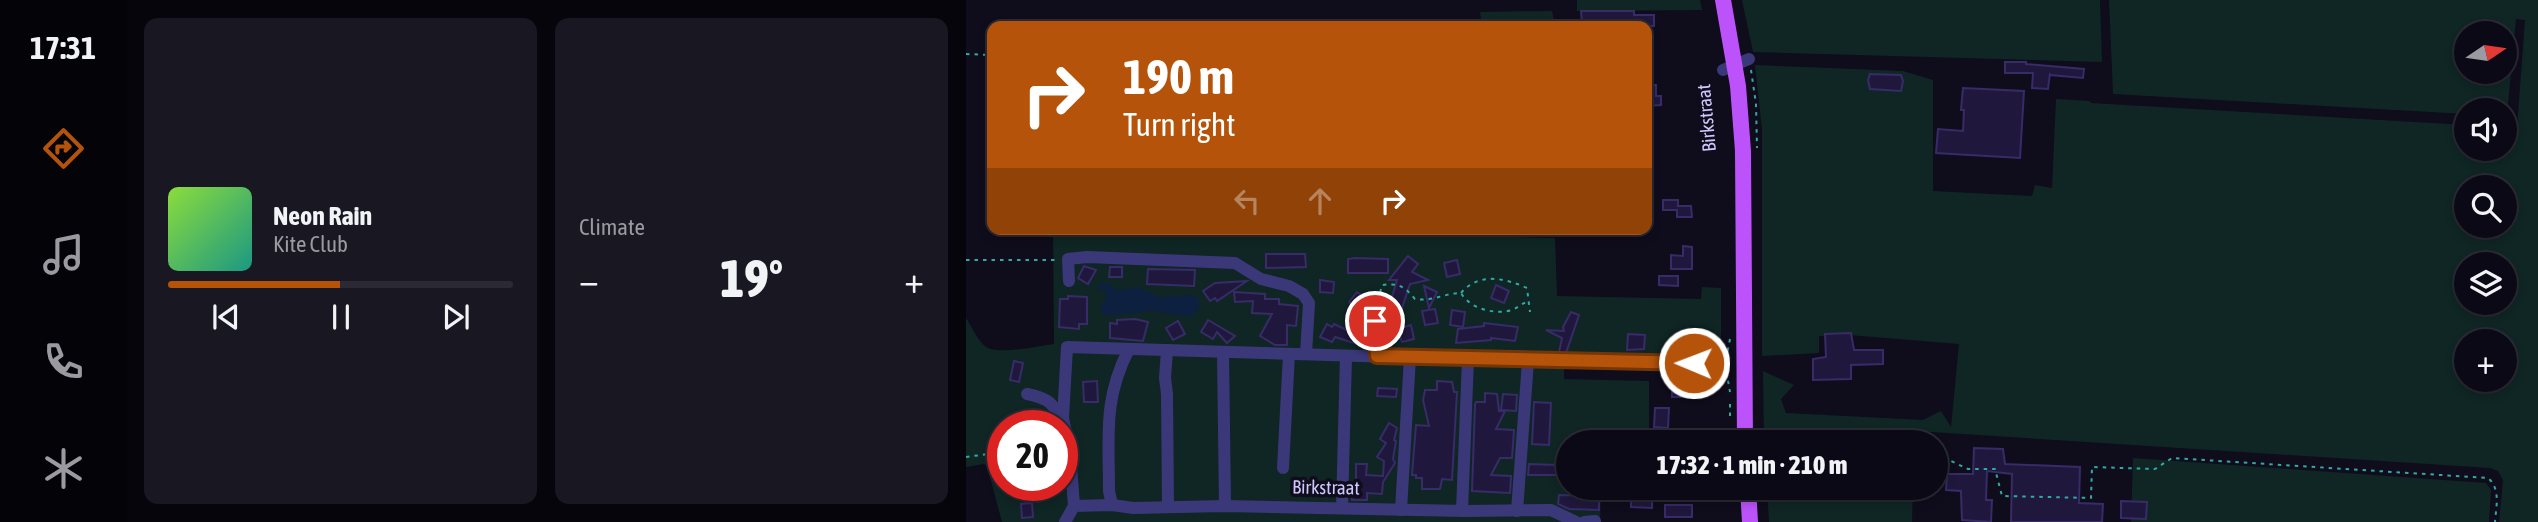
<!DOCTYPE html>
<html lang="en">
<head>
<meta charset="utf-8">
<style>
  :root { --surface:#0b0915; --page:#191722; --text:#f1f3f6; --muted:#9a9aa0; --line:#2b2a34; --accent:#b45309 }
  body { margin:0; font-family:"Asap Condensed",sans-serif; background:var(--page); color:var(--text); height:100vh; display:flex; flex-direction:column; font-size:26px; white-space:nowrap }
  * { box-sizing:border-box; margin:0 }
  p { font-size:23px; color:var(--muted) }
  .icon { flex:none; width:38px; height:38px; fill:none; stroke:currentColor; stroke-width:2; stroke-linecap:round; stroke-linejoin:round }
  .map { position:relative; flex:1; overflow:hidden }
  .drawer { display:flex; flex-direction:column; gap:18px; padding:18px; background:#06050c; width:840px }
  .drawer>* { flex:none }
  .hud { position:absolute; left:21px; top:21px; width:665px; height:214px; border-radius:14px; box-shadow:0 4px 10px #0003,0 0 0 2px var(--line); background:#b45309; color:#fff; overflow:hidden }
  .needle { width:46px; rotate:77deg }
  .tools { position:absolute; left:1488px; top:21px; display:grid; gap:14px }
  .tools a { display:grid; place-items:center; width:63px; height:63px; border-radius:50%; background:var(--surface); box-shadow:0 4px 10px #0003,0 0 0 2px var(--line); font-size:35px }
  .speed { position:absolute; left:21px; top:410px; display:flex; gap:14px; font-size:35px; font-weight:700; text-align:center }
  .speed>* { display:grid; place-content:center; width:91px; height:91px; border-radius:50%; background:var(--surface); box-shadow:0 4px 10px #0003,0 0 0 2px var(--line); line-height:1 }
  .speed .limit { border:10px solid #d22; background:#fff; color:#111 }
  .pin { position:absolute; display:grid; place-items:center; width:60px; height:60px; color:#fff; margin:-30px; border:4px solid #fff; border-radius:50%; box-shadow:0 2px 7px #0007 }
  .me { position:absolute; width:77px; margin:-38px; rotate:271deg; stroke-linejoin:round; filter:drop-shadow(0 0 5px #0008) }
  .turn { display:flex; align-items:center; gap:24px; height:147px; padding:0 21px; font-size:32px }
  .turn .icon { width:91px; height:91px; stroke-width:2.5 }
  .turn b { display:block; font-size:49px; line-height:60px }
  .lanes { display:flex; align-items:center; height:66px; padding:0 21px; background:#0003; justify-content:center; gap:35px; direction:ltr }
  .lanes .off { opacity:.35 }
  .big { font-size:52px; font-weight:800; line-height:1.1 }
  .drawer .widget { flex:1; display:flex; flex-direction:column; justify-content:center; gap:10px; min-width:0; padding:0 24px; border-radius:14px; background:var(--page) }
  .song { display:flex; align-items:center; gap:21px }
  .cover { width:84px; height:84px; border-radius:10px; background:linear-gradient(135deg,hsl(90 70% 55%),hsl(170 70% 35%)) }
  .played { height:7px; border-radius:4px; background:linear-gradient(90deg,var(--accent) 50%,var(--line) 50%) }
  .keys { display:flex; justify-content:space-around; direction:ltr }
  .heat { display:flex; justify-content:space-between; align-items:center; font-size:38px; direction:ltr }
  .drawer .tiles { flex:1; display:grid; gap:18px; grid-template-columns:repeat(2,1fr) }
  .trip { position:absolute; left:590px; top:430px; width:392px; height:70px; border-radius:35px; background:var(--surface); box-shadow:0 4px 10px #0003,0 0 0 2px var(--line); font-weight:800; line-height:70px; text-align:center }
  main { display:flex; flex:1; min-height:0 }
  .menu { display:flex; flex-direction:column; width:126px; justify-content:space-around; align-items:center; background:#040408; color:var(--muted) }
  .menu .icon { width:49px; height:49px }
  .menu .current { color:var(--accent) }
  .menu b { font-size:32px; color:var(--text) }
  .map>svg:first-child { display:block }
  .green { fill:#0f2625; fill-rule:evenodd }
  .water { fill:#0d203f }
  .building { fill:#20183c; stroke:#372b68; stroke-width:2 }
  .lines { fill:none; stroke-linecap:round; stroke-linejoin:round }
  .path { stroke:#30aaa3; stroke-width:2; stroke-dasharray:3.5 5; stroke-linecap:butt }
  .minor { stroke:#3b387a; stroke-width:12 }
  .major { stroke:#bc53fa; stroke-width:16 }
  .route-casing { stroke:#753606; stroke-width:18 }
  .route { stroke:#b45309; stroke-width:12 }
  .labels { text-anchor:middle; stroke-width:7; stroke-linejoin:round; paint-order:stroke }
  .street-label { font-size:19px; fill:#cfc8fd; stroke:#0f0c1c }
</style>
</head>
<body>
<main>
<nav class="menu">
<b>17:31</b>
<svg class="icon current" aria-label="directions" viewBox="0 0 24 24"><path d="M12 3l9 9-9 9-9-9zM9 14v-3h6M13 9l2 2-2 2"/></svg>
<svg class="icon" aria-label="music" viewBox="0 0 24 24"><path d="M9 18V5l10-2v13"/><circle cx="6" cy="18" r="3"/><circle cx="16" cy="16" r="3"/></svg>
<svg class="icon" aria-label="phone" viewBox="0 0 24 24"><path d="M5 4h4l2 5-3 2q2 4 5 5l2-3 5 2v4C11 20 4 13 5 4z"/></svg>
<svg class="icon" aria-label="climate" viewBox="0 0 24 24"><path d="M12 3v18M4 7l16 10M4 17L20 7"/></svg>
</nav>
<section class="drawer">
<div class="tiles">
<div class="widget">
<div class="song"><i class="cover"></i><div><b>Neon Rain</b><p>Kite Club</p></div></div>
<div class="played"></div>
<div class="keys"><svg class="icon" aria-label="previous" viewBox="0 0 24 24"><path d="M18 5L8 12l10 7zM5 5v14"/></svg><svg class="icon" aria-label="pause" viewBox="0 0 24 24"><path d="M8 5v14M16 5v14"/></svg><svg class="icon" aria-label="next" viewBox="0 0 24 24"><path d="M6 5l10 7-10 7zM19 5v14"/></svg></div>
</div>
<div class="widget"><p>Climate</p>
<div class="heat"><a>−</a><b class="big">19°</b><a>+</a></div>
</div>
</div>
</section>
<div class="map">
<svg width="1572" height="522" viewBox="0 0 1572 522">
  <rect width="100%" height="100%" fill="#0f0c1c"/>
  <!-- green -->
  <g class="green">
    <path d="M 611,0 L 734,0 L 736,10 L 611,11 Z"/>
    <path d="M 776,0 L 1134,0 L 1136,62 L 787,52 Z"/>
    <path d="M 1143,0 L 1572,0 L 1572,522 L 1533,522 L 1537,480 L 1532,471 L 1524,468 L 950,431 L 949,443 L 798,443 L 797,371 L 828,385 L 815,399 L 820,413 L 957,420 L 975,411 L 985,427 L 993,344 L 883,335 L 853,336 L 853,353 L 796,356 L 796,130 L 789,65 L 937,71 L 967,80 L 967,191 L 1066,196 L 1069,185 L 1086,188 L 1090,99 L 1124,101 L 1125,103 L 1500,125 L 1500,149 L 1538,149 L 1538,127 L 1551,127 L 1559,20 L 1550,19 L 1541,115 L 1538,116 L 1538,110 L 1500,110 L 1500,114 L 1147,94 ZM 1500,33 L 1538,33 L 1538,72 L 1500,72 ZM 1500,187 L 1538,187 L 1538,226 L 1500,226 ZM 1500,264 L 1538,264 L 1538,303 L 1500,303 ZM 1500,341 L 1538,341 L 1538,380 L 1500,380 Z"/>
    <path d="M 586,11 L 589,26 L 516,26 L 514,12 Z"/>
    <path d="M 87,229 L 227,229 L 589,238 L 591,296 L 735,299 L 736,287 L 755,288 L 755,357 L 744,359 L 740,355 L 739,368 L 598,364 L 598,379 L 683,381 L 683,443 L 602,443 L 602,447 L 598,447 L 598,487 L 635,490 L 634,522 L 36,522 L 21,466 L 18,464 L 0,467 L 0,318 C 6,327 11,340 20,347 C 30,355 74,346 88,344 ZM 37,425 L 96,425 L 96,485 L 37,485 Z"/>
    <path d="M 1167,458 L 1520,483 L 1525,490 L 1523,522 L 1165,522 Z"/>
    <path d="M 801,488 L 947,488 L 946,522 L 803,522 Z"/>
  </g>
  <!-- water -->
  <path class="water" d="M 137,281 L 153,291 L 171,287 L 193,297 L 227,295 L 233,300 L 233,308 L 225,317 L 185,311 L 140,316 L 135,312 L 135,306 L 141,297 L 140,292 L 133,288 L 133,284 Z"/>
  <!-- building -->
  <g class="building">
    <path d="M 615,11 L 668,11 L 668,15 L 688,15 L 688,26 L 628,26 L 628,24 L 616,24 Z"/>
    <path d="M 1039,62 L 1060,62 L 1060,64 L 1118,69 L 1117,78 L 1084,75 L 1084,73 L 1082,89 L 1066,88 L 1067,73 L 1039,73 Z"/>
    <path d="M 904,74 L 935,75 L 937,81 L 935,91 L 904,89 L 902,80 Z"/>
    <path d="M 681,85 L 690,85 L 690,96 L 695,96 L 695,105 L 681,106 Z"/>
    <path d="M 997,88 L 1058,91 L 1054,158 L 970,153 L 972,129 L 997,131 L 998,110 L 995,110 Z"/>
    <path d="M 697,200 L 712,200 L 712,206 L 725,206 L 726,217 L 711,217 L 711,210 L 697,210 Z"/>
    <path d="M 717,246 L 726,247 L 726,269 L 705,269 L 705,255 L 717,256 Z"/>
    <path d="M 300,254 L 339,254 L 340,267 L 300,268 Z"/>
    <path d="M 442,256 L 452,264 L 446,272 L 462,280 L 444,284 L 435,311 L 423,307 L 431,280 L 423,280 Z"/>
    <path d="M 389,258 L 422,259 L 422,273 L 382,273 L 382,259 Z"/>
    <path d="M 491,260 L 494,274 L 481,277 L 478,263 Z"/>
    <path d="M 118,266 L 130,270 L 122,284 L 112,278 Z"/>
    <path d="M 144,267 L 156,267 L 156,277 L 143,277 Z"/>
    <path d="M 182,269 L 229,270 L 228,286 L 181,284 Z"/>
    <path d="M 693,276 L 712,276 L 712,286 L 693,285 Z"/>
    <path d="M 354,280 L 368,282 L 367,293 L 354,292 Z"/>
    <path d="M 281,281 L 251,301 L 249,298 L 244,301 L 237,291 L 249,283 Z"/>
    <path d="M 530,285 L 543,291 L 538,303 L 525,298 Z"/>
    <path d="M 458,286 L 471,292 L 463,308 Z"/>
    <path d="M 268,292 L 299,294 L 299,299 L 313,299 L 313,304 L 332,306 L 330,326 L 321,325 L 321,345 L 309,345 L 294,336 L 306,314 L 286,313 L 287,301 L 269,302 Z"/>
    <path d="M 391,292 L 402,300 L 394,311 L 383,302 Z"/>
    <path d="M 102,296 L 121,297 L 121,324 L 113,324 L 113,329 L 93,327 L 94,299 L 102,299 Z"/>
    <path d="M 469,309 L 472,323 L 459,325 L 456,311 Z"/>
    <path d="M 486,310 L 499,312 L 497,327 L 484,325 Z"/>
    <path d="M 605,312 L 613,315 L 600,353 L 596,353 L 593,352 L 596,338 L 580,330 L 598,331 L 597,327 Z"/>
    <path d="M 169,319 L 182,322 L 177,341 L 144,338 L 144,323 L 151,324 L 151,320 Z"/>
    <path d="M 242,320 L 254,327 L 269,336 L 261,343 L 251,332 L 247,339 L 235,332 Z"/>
    <path d="M 212,321 L 219,334 L 207,340 L 200,328 Z"/>
    <path d="M 518,323 L 552,327 L 549,341 L 525,338 L 525,340 L 490,343 L 492,329 L 518,326 Z"/>
    <path d="M 361,324 L 366,327 L 368,324 L 385,332 L 387,324 L 399,328 L 395,343 L 394,345 L 369,337 L 366,342 L 354,337 Z"/>
    <path d="M 445,325 L 448,339 L 436,342 L 432,329 Z"/>
    <path d="M 885,333 L 888,350 L 917,350 L 917,364 L 885,365 L 885,379 L 847,380 L 847,359 L 860,357 L 859,334 Z"/>
    <path d="M 662,334 L 679,335 L 678,349 L 661,350 Z"/>
    <path d="M 48,361 L 57,363 L 53,382 L 44,380 Z"/>
    <path d="M 131,381 L 132,402 L 118,402 L 117,382 Z"/>
    <path d="M 471,381 L 486,382 L 488,392 L 491,392 L 486,480 L 476,479 L 474,489 L 456,489 L 456,478 L 450,478 L 450,475 L 446,475 L 450,425 L 463,426 L 457,400 L 459,390 L 471,390 Z"/>
    <path d="M 706,386 L 720,387 L 720,397 L 706,397 Z"/>
    <path d="M 412,388 L 431,389 L 430,397 L 411,396 Z"/>
    <path d="M 519,393 L 531,394 L 533,411 L 539,411 L 530,429 L 548,430 L 546,458 L 534,458 L 525,475 L 545,476 L 544,493 L 506,491 L 509,405 L 510,402 L 519,402 Z"/>
    <path d="M 537,394 L 551,395 L 550,411 L 535,410 Z"/>
    <path d="M 568,402 L 585,403 L 583,445 L 566,444 Z"/>
    <path d="M 689,408 L 703,408 L 702,428 L 688,427 Z"/>
    <path d="M 423,423 L 431,428 L 428,440 L 430,441 L 427,459 L 429,463 L 417,482 L 416,494 L 401,493 L 401,500 L 386,500 L 386,491 L 390,491 L 390,464 L 401,464 L 400,475 L 417,476 L 418,461 L 411,457 L 420,443 L 414,439 Z"/>
    <path d="M 718,430 L 743,431 L 743,443 L 717,443 Z"/>
    <path d="M 1008,448 L 1037,449 L 1039,464 L 1114,467 L 1113,503 L 1137,504 L 1136,522 L 1045,522 L 1046,474 L 1021,471 L 1020,500 L 1026,500 L 1025,522 L 996,520 L 995,493 L 995,491 L 980,490 L 981,474 L 1007,474 Z"/>
    <path d="M 563,464 L 592,465 L 592,475 L 562,475 Z"/>
    <path d="M 593,495 L 633,496 L 633,510 L 603,509 L 592,504 Z"/>
    <path d="M 665,497 L 686,498 L 686,508 L 665,507 Z"/>
    <path d="M 1155,501 L 1181,502 L 1180,519 L 1155,518 Z"/>
    <path d="M 66,503 L 67,517 L 56,518 L 55,504 Z"/>
    <rect x="699" y="505" width="27" height="12"/>
  </g>
  <g class="lines">
    <!-- path -->
    <g class="path">
      <path d="M 0,54 L 26,55"/>
      <path d="M 785,70 L 790,104 L 791,148"/>
      <path d="M 0,260 L 90,260"/>
      <path d="M 495,293 C 513,272 539,278 561,288 L 564,312"/>
      <path d="M 410,309 L 416,285 C 433,283 438,286 449,299 C 466,302 479,293 495,293 C 504,309 529,315 546,310 C 552,308 555,303 562,302"/>
      <path d="M 764,339 L 759,364 L 764,392"/>
      <path d="M 764,404 L 764,416"/>
      <path d="M 794,430 L 908,443"/>
      <path d="M 970,454 L 1002,469 L 1029,469 L 1036,496 L 1125,498 L 1126,467 L 1189,469 L 1206,458 L 1522,478 C 1535,489 1530,507 1529,522"/>
      <path d="M 0,457 L 37,452"/>
    </g>
    <!-- minor -->
    <g class="minor">
      <path d="M 757,70 L 783,59"/>
      <path d="M 103,281 L 102,259 L 121,257 L 269,263 L 295,279 L 323,286 L 337,294 L 343,303 L 340,354"/>
      <path d="M 409,321 L 411,356"/>
      <path d="M 201,350 L 199,378 L 201,394 L 202,506"/>
      <path d="M 257,352 L 259,506"/>
      <path d="M 61,394 C 82,398 84,402 97,418"/>
      <path d="M 317,468 L 323,354"/>
      <path d="M 146,505 L 143,491 C 143,436 137,399 163,349"/>
      <path d="M 108,506 L 146,505 L 167,508 L 259,506 L 499,511 L 585,510 L 610,522"/>
      <path d="M 376,508 L 380,356"/>
      <path d="M 435,510 L 444,357"/>
      <path d="M 496,511 L 502,359"/>
      <path d="M 551,511 L 562,361"/>
      <path d="M 99,522 L 108,506 L 104,452 L 97,418 L 101,347 L 562,361 L 728,363"/>
      <path d="M 618,522 L 629,521"/>
    </g>
    <!-- major -->
    <g class="major">
      <path d="M 757,0 L 772,86 L 777,151 L 779,443"/>
      <path d="M 782,488 L 784,522"/>
    </g>
  </g>
  <g class="lines">
    <!-- route casing -->
    <g class="route-casing">
      <path id="route" d="M 409,321 L 411,356 L 728,363"/>
    </g>
    <!-- route -->
    <use href="#route" class="route"/>
  </g>
  <g class="labels">
    <!-- street labels -->
    <g class="street-label">
      <text transform="translate(740 118) rotate(-95)" y="7">Birkstraat</text>
      <text transform="translate(360 487) rotate(1)" y="7">Birkstraat</text>
    </g>
  </g>
</svg>
<div class="tools">
<a><svg class="needle" viewBox="-14 -14 28 28"><path d="M0-13l5 13h-10z" fill="#e53935"/><path d="M0 13l5-13h-10z" fill="#9a9aa0"/></svg></a>
<a><svg class="icon" aria-label="sound" viewBox="0 0 24 24"><path d="M4 9h4l5-4v14l-5-4H4zM17 9q2 3 0 6"/></svg></a>
<a><svg class="icon" aria-label="search" viewBox="0 0 24 24"><circle cx="10" cy="10" r="6"/><path d="M15 15l6 6"/></svg></a>
<a><svg class="icon" aria-label="layers" viewBox="0 0 24 24"><path d="M12 4l9 5-9 5-9-5zM3 14l9 5 9-5"/></svg></a>
<a>+</a>
</div>
<div class="speed"><div class="limit">20</div></div>
<div class="pin" style="left:409px;top:321px;background:#d93025"><svg class="icon" aria-label="arrive" viewBox="0 0 24 24"><path d="M6 21V4h12l-3 4 3 4H6"/></svg></div>
<svg class="me" style="left:728px;top:363px" viewBox="-20 -20 40 40"><circle r="17" fill="#b45309" stroke="#fff" stroke-width="3"/><path d="M0-11L8 9 0 5-8 9z" fill="#fff"/></svg>
<div class="trip">17:32 · 1 min · 210 m</div>
<div class="hud">
<div class="turn"><svg class="icon" aria-label="right" viewBox="0 0 24 24"><path d="M7 20v-9h11M14 6l5 5-5 5"/></svg><div><b>190 m</b>Turn right</div></div>
<div class="lanes"><svg class="icon off" aria-label="left" viewBox="0 0 24 24"><path d="M17 20v-9H6M10 6l-5 5 5 5"/></svg><svg class="icon off" aria-label="ahead" viewBox="0 0 24 24"><path d="M12 20V5M6 11l6-6 6 6"/></svg><svg class="icon" aria-label="right" viewBox="0 0 24 24"><path d="M7 20v-9h11M14 6l5 5-5 5"/></svg></div>
</div>
</div>
</main>
</body>
</html>
